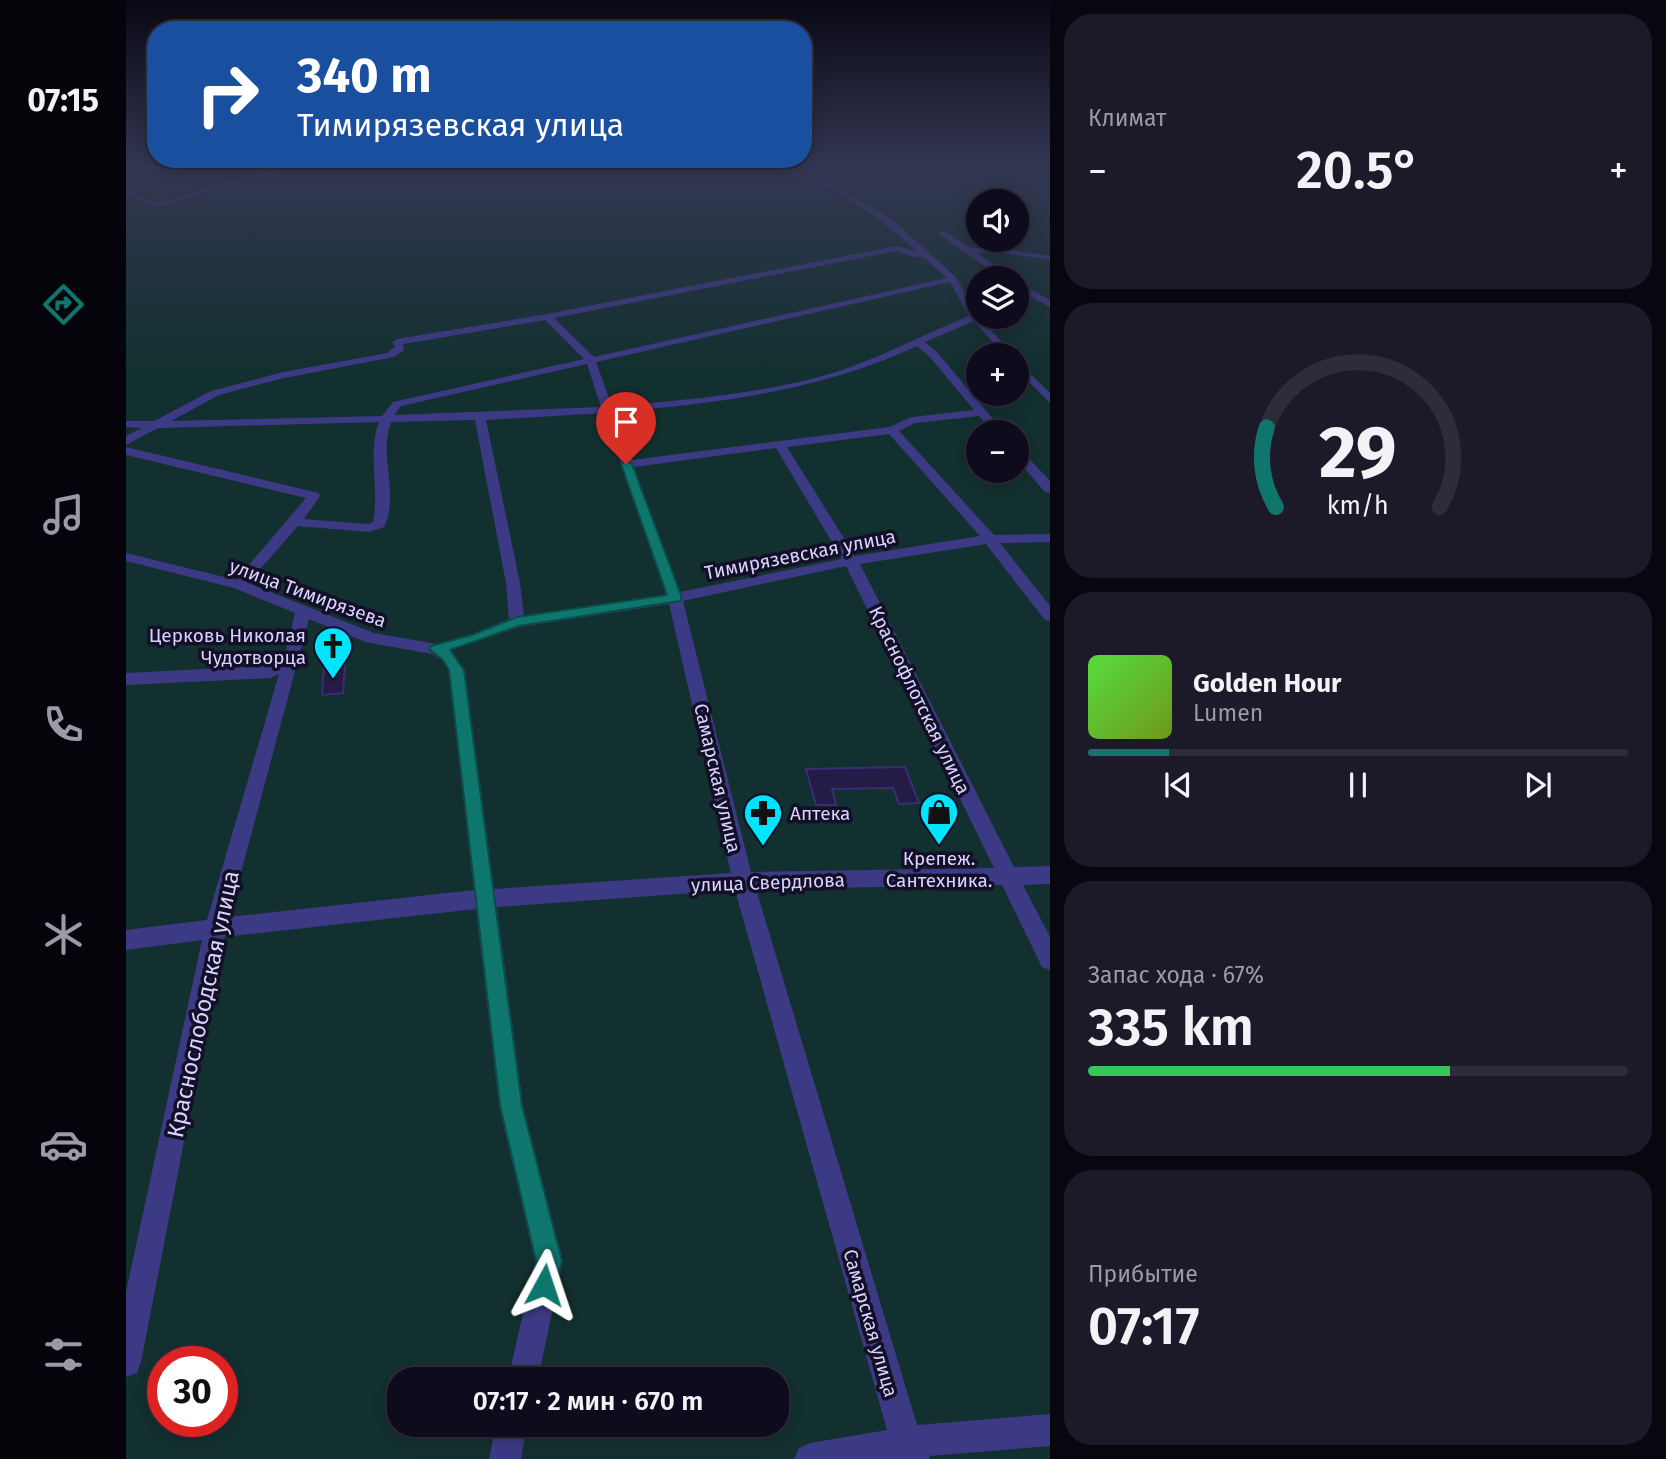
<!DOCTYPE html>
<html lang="ru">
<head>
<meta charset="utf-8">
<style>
  :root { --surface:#0e0b1c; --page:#1c1929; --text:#f1f3f6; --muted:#9b9ba3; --line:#2e2b3b; --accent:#0f766e }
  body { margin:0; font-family:"Fira Sans",sans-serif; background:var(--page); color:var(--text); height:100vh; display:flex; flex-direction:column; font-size:26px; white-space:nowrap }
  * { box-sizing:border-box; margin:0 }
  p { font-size:23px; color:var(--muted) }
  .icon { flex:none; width:38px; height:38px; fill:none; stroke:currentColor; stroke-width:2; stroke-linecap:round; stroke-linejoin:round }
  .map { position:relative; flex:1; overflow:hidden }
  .drawer { display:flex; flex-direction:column; gap:14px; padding:14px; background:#08060f; width:616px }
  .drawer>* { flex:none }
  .guide { position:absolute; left:21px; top:21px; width:665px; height:147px; border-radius:28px; box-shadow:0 4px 18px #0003,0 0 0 2px var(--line); background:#1a4fa0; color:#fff; overflow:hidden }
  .buttons { position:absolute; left:840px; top:189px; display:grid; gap:14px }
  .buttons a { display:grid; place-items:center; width:63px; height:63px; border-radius:50%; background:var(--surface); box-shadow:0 4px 18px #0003,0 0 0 2px var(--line); font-size:35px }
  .speed { position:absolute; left:21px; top:1346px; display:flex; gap:14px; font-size:35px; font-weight:700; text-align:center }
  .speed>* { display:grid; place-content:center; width:91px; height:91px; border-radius:50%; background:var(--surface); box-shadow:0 4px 18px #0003,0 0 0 2px var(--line); line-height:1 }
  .speed .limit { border:10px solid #d22; background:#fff; color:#111 }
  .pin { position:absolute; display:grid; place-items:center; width:60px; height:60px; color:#fff; margin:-72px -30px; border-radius:50% 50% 50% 0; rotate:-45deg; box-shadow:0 0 7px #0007 }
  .pin .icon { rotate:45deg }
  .me { position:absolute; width:77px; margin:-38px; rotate:5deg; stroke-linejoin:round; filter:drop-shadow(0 0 5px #0008) }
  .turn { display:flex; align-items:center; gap:24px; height:147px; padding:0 35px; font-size:32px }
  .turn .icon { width:91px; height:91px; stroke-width:2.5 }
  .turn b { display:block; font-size:49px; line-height:60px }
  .big { font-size:52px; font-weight:600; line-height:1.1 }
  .drawer .card { flex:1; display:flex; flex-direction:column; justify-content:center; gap:10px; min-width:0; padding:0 24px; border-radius:28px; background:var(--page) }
  .drawer .dial { align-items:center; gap:0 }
  .dial svg { height:182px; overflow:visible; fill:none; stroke:var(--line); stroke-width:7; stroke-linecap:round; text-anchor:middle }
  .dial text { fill:var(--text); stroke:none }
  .song { display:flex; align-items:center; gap:21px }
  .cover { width:84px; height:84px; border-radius:10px; background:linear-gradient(135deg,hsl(110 70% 55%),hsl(80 70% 35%)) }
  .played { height:7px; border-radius:4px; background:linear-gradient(90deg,var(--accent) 15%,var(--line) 15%) }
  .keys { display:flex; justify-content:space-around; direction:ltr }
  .heat { display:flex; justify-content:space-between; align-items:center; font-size:38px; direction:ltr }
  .charge { height:10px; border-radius:5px; background:linear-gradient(90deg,#34c759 67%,var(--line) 0) }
  .trip { position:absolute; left:261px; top:1367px; width:402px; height:70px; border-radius:28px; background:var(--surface); box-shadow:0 4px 18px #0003,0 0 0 2px var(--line); font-weight:600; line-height:70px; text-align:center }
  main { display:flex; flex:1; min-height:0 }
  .tab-bar { display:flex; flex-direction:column; width:126px; justify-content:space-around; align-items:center; background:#06040b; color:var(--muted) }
  .tab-bar .icon { width:49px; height:49px }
  .tab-bar .active { color:var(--accent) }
  .tab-bar b { font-size:32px; color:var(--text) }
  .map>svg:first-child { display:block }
  .green { fill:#12302f; fill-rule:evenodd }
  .building { fill:#241b47; stroke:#3b2d73; stroke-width:2 }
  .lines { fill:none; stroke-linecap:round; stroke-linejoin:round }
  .minor { fill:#3d3a85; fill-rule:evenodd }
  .route { fill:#0f766e; stroke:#0a4d48; stroke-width:2 }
  .labels { text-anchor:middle; stroke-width:7; stroke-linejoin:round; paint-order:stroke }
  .street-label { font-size:19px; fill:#d9d4ff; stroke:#130f26 }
  .poi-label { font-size:19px; fill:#d9d4ff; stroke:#130f26; text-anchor:end }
  .near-street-label { font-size:23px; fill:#d9d4ff; stroke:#130f26 }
</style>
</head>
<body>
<main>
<nav class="tab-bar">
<b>07:15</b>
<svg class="icon active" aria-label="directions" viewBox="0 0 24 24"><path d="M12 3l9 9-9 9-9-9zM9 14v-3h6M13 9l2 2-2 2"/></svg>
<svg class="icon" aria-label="music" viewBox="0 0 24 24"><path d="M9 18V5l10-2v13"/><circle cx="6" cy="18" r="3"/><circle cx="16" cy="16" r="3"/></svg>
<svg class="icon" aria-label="phone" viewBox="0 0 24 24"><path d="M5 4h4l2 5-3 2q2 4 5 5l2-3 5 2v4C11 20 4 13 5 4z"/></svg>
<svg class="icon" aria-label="climate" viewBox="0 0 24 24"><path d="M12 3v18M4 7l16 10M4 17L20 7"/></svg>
<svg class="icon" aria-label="car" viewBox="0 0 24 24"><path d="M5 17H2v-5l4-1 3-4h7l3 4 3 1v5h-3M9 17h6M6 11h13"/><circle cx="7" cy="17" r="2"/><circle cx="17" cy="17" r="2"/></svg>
<svg class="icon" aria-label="filters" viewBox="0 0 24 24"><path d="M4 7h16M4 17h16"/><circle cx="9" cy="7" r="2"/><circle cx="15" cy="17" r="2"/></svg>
</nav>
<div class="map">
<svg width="924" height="1459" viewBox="0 0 924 1459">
  <rect width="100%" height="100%" fill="#130f26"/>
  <!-- green -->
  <path class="green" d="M 0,165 L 924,165 L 924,1459 L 0,1459 ZM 852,201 L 891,201 L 891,240 L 852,240 ZM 852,278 L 891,278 L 891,317 L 852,317 ZM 852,355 L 891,355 L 891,394 L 852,394 ZM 852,432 L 891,432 L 891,471 L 852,471 ZM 37,1362 L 96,1362 L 96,1421 L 37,1421 ZM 273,1379 L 651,1379 L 651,1424 L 273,1424 Z"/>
  <!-- building -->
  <g class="building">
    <path d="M 207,662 L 219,665 L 217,693 L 196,695 L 198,667 Z"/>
    <path d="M 779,767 L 793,803 L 773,804 L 767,788 L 706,789 L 710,805 L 690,805 L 680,769 Z"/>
  </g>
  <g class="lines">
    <!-- minor -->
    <g class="minor">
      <path d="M 52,165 L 62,165 L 0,183 L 0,179 Z"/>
      <path d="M 164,165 L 174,165 L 30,207 L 0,195 L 0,190 L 31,203 Z"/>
      <path d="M 636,165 L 684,174 L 763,217 L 830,277 L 852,317 L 888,355 L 878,355 L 848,321 L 799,342 L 811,352 L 878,432 L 866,432 L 853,416 L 789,423 L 773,431 L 868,535 L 924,534 L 924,542 L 874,543 L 924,606 L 924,621 L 919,620 L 860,544 L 734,564 L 888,867 L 924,866 L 924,884 L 897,885 L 924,937 L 924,970 L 916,967 L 876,885 L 630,889 L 791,1425 L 924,1414 L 924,1446 L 803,1456 L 804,1459 L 668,1459 L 673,1448 L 684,1443 L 761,1430 L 609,890 L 371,907 L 397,1105 L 437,1261 L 412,1379 L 382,1379 L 409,1261 L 373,1105 L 350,909 L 98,937 L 15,1362 L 11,1373 L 0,1377 L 0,1292 L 76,940 L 0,950 L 0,930 L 81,920 L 153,674 L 144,678 L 0,685 L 0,673 L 141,666 L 159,655 L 169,613 L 108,588 L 0,561 L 0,553 L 110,580 L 180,498 L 0,455 L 0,447 L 193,493 L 194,496 L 178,519 L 242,524 L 247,522 C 254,489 241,454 253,422 L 32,428 L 0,445 L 0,436 L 16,428 L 0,427 L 0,421 L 28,421 L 85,391 L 157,372 L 261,353 L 269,347 L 266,342 L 271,339 L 421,314 L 771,246 L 792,252 C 760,223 723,197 683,178 C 668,171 650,174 636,165 ZM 770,251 L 789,257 L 797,257 L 821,278 L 468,357 L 428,318 ZM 824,282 L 843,316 C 798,334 756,357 710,372 C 639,394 560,400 486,406 L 470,362 ZM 419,320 L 458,359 L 267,402 L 256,416 L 45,421 L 93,395 L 158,378 L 268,357 L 278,350 L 277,344 ZM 791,346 L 803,356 L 848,410 L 786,417 L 763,427 L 506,460 L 489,412 C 594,403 694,391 791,346 ZM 461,364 L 475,407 L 268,415 L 275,406 ZM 478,413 L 540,595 L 398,616 L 394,583 L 360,420 ZM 349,420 L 380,583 L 383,619 L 346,634 L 310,644 L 248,633 L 122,583 L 172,526 L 243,532 L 258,527 C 274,494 252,456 265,422 ZM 763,434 L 854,536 L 729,556 L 661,447 ZM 650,448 L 716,559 L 554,592 L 508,467 ZM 720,566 L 868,868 L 625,872 L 557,601 ZM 543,604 L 605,873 L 368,889 L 339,670 L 325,650 L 394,627 ZM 183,619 L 239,642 L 306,654 L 316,660 L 323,670 L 348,890 L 103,917 Z"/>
      <path d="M 816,230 L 845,248 L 873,248 L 924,256 L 924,260 L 873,252 L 851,253 L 885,278 L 876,278 L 813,234 Z"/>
      <path d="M 891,282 L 924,300 L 924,307 L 891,289 Z"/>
      <path d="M 891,361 L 924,393 L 924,403 L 891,370 Z"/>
      <path d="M 891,449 L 895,450 L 924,481 L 924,493 L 919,492 L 891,460 Z"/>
      <path d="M 370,1424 L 401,1424 L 395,1459 L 363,1459 Z"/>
    </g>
  </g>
  <!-- sky -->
  <linearGradient id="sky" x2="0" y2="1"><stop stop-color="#0a0815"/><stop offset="0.45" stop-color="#333752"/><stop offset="1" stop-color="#333752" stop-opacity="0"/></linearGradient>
  <rect width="924" height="369" fill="url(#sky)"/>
  <!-- route -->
  <path class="route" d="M 500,461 L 506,464 L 556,598 L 554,601 L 393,626 L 324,650 L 338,670 L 396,1105 L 436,1261 L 427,1294 L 418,1298 L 409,1294 L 405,1285 L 410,1261 L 374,1105 L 323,670 L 316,659 L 303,649 L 305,646 L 346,635 L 391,617 L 541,595 L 495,464 Z"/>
  <!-- icons -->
  <defs>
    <g id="church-pin" transform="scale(2.0125)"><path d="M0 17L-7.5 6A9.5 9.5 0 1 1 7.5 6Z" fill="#00e5ff" stroke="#130f26"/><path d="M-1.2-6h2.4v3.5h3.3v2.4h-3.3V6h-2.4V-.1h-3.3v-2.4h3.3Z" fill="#111"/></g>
    <g id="shop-pin" transform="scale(2.0125)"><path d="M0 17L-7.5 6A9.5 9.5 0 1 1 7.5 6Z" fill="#00e5ff" stroke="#130f26"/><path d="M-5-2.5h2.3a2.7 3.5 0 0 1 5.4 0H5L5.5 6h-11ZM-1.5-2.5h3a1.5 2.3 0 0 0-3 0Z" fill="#111"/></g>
    <g id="pharmacy-pin" transform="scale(2.0125)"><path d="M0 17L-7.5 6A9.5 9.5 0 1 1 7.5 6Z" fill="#00e5ff" stroke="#130f26"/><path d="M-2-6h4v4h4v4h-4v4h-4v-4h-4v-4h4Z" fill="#111"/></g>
  </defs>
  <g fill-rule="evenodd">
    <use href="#church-pin" x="207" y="646"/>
    <use href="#shop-pin" x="813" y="812"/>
    <use href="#pharmacy-pin" x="637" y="813"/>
  </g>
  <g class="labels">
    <!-- street labels -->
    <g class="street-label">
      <text transform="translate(674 554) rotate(-11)" y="7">Тимирязевская улица</text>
      <text transform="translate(182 593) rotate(20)" y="7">улица Тимирязева</text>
      <text transform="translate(794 700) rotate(64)" y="7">Краснофлотская улица</text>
      <text transform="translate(592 778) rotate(77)" y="7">Самарская улица</text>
      <text transform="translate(642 882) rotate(-2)" y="7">улица Свердлова</text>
      <text transform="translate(745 1323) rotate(74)" y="7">Самарская улица</text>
    </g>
    <!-- poi labels -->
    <g class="poi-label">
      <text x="180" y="642">Церковь Николая<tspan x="180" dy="22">Чудотворца</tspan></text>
      <text x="664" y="820" text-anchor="start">Аптека</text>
      <text x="813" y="865" text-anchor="middle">Крепеж.<tspan x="813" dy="22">Сантехника.</tspan></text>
    </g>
    <!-- near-street labels -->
    <g class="near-street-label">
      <text transform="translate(77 1004) rotate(-78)" y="8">Краснослободская улица</text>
    </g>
  </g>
</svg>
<div class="buttons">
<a><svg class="icon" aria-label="sound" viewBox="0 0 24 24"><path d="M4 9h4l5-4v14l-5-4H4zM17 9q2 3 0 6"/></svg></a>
<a><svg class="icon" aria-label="layers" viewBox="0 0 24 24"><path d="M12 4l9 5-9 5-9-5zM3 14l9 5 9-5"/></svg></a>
<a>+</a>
<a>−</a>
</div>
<div class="speed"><div class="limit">30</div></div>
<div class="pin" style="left:500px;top:464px;background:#d93025"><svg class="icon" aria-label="arrive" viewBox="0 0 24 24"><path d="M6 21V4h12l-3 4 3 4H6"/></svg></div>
<svg class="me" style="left:418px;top:1285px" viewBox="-20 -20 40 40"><path d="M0-17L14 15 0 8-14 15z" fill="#0f766e" stroke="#fff" stroke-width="4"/></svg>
<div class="trip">07:17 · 2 мин · 670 m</div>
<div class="guide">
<div class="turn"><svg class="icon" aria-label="right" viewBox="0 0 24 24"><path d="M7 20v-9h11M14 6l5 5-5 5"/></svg><div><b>340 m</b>Тимирязевская улица</div></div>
</div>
</div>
<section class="drawer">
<div class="card"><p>Климат</p>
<div class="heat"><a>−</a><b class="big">20.5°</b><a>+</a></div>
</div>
<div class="card dial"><svg viewBox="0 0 100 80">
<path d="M14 69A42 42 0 1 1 86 69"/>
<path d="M14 69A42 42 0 0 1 10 34" stroke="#0f766e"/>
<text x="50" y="56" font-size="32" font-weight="700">29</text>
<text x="50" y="72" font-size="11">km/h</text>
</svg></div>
<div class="card">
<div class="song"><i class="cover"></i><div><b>Golden Hour</b><p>Lumen</p></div></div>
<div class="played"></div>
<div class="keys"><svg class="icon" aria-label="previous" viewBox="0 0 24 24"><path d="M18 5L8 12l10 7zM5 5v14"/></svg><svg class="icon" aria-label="pause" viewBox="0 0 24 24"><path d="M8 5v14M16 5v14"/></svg><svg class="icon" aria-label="next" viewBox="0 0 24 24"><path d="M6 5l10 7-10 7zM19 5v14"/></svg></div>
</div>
<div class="card"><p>Запас хода · 67%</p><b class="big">335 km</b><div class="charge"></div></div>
<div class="card"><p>Прибытие</p><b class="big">07:17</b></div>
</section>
</main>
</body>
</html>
